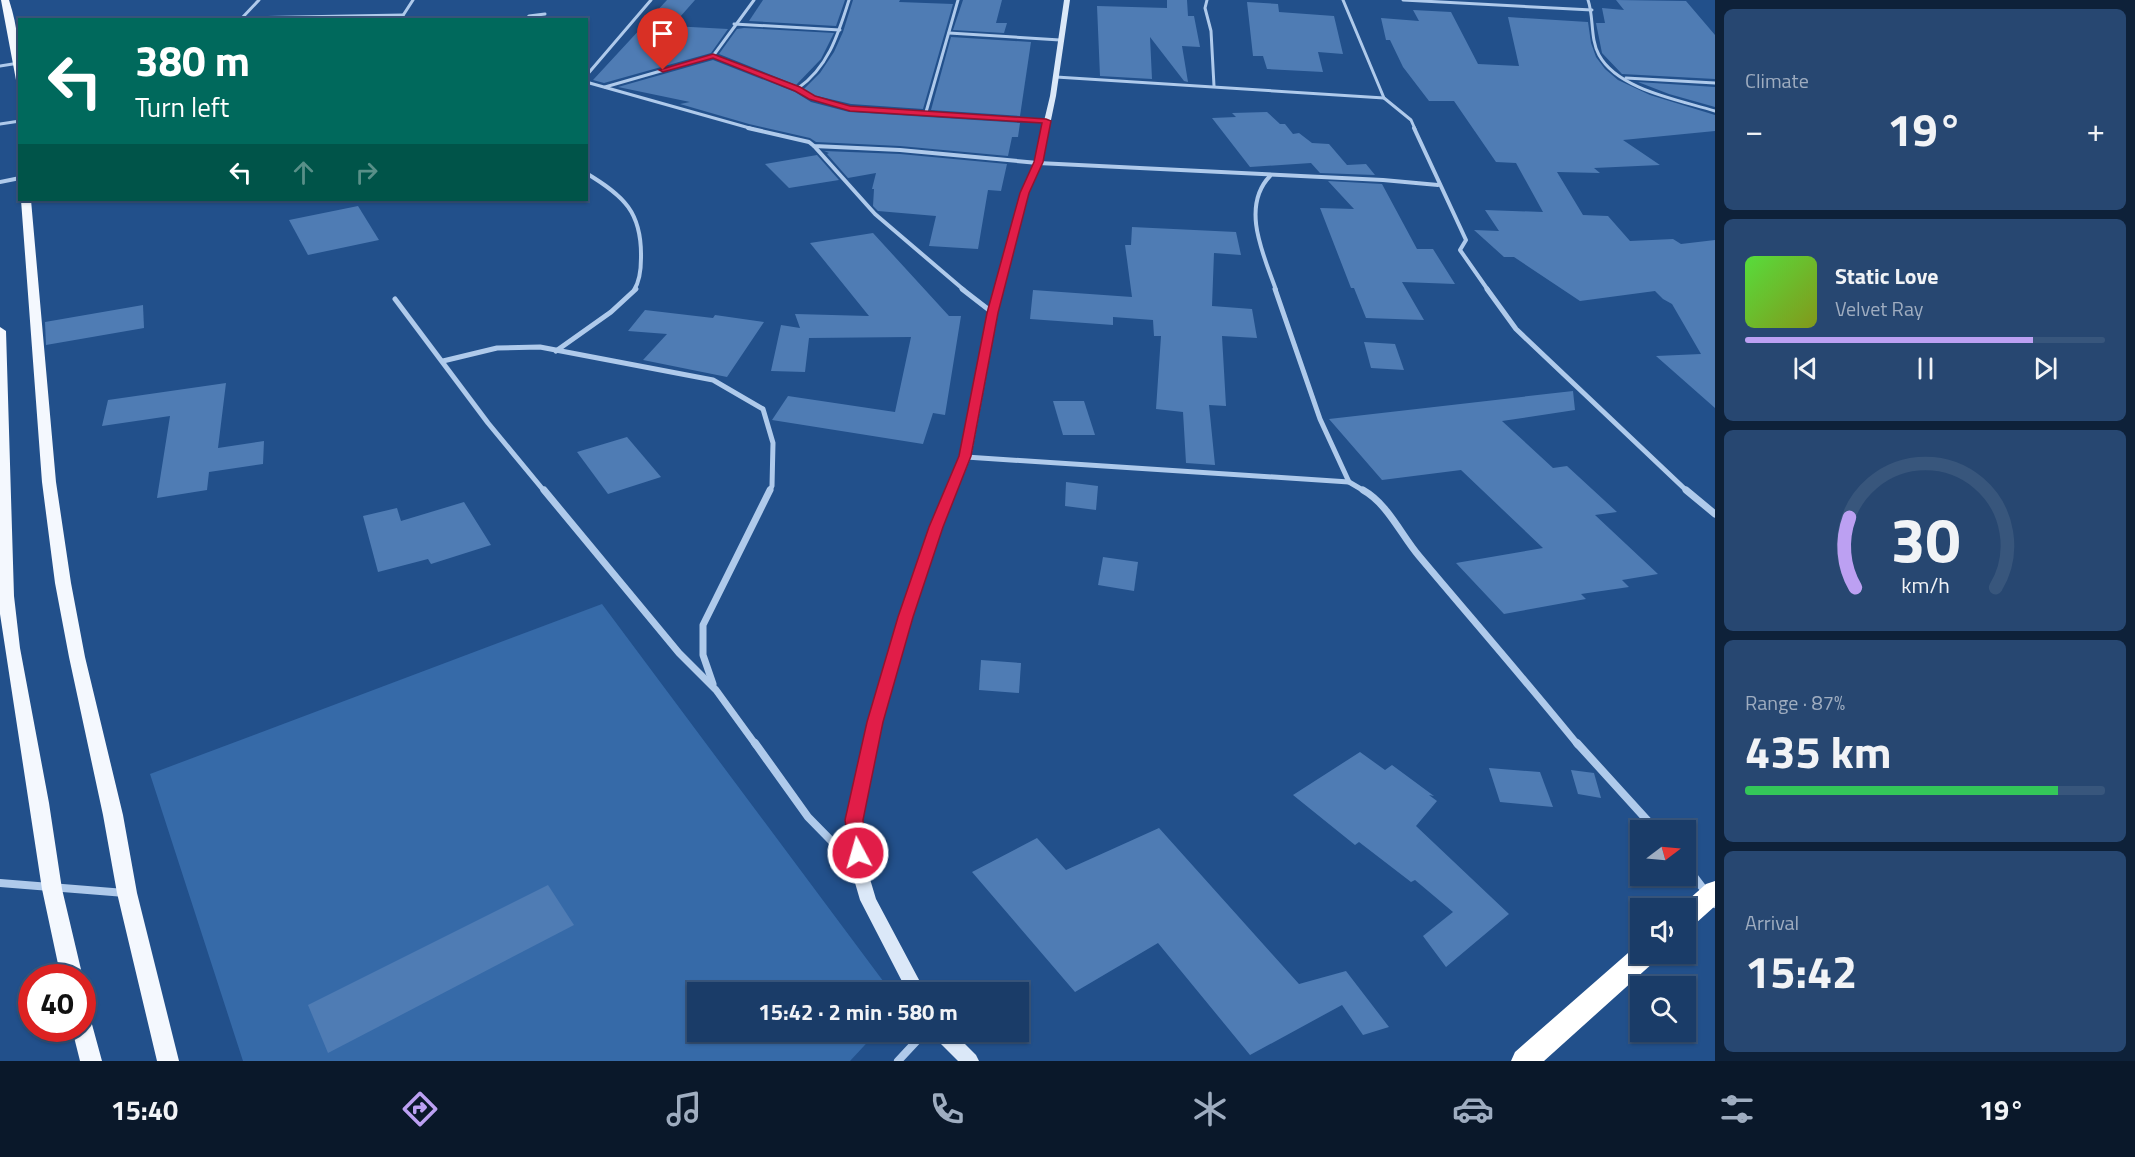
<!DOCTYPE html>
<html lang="en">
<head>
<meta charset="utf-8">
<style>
  :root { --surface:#1a3c68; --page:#274771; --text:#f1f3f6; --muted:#9fadc0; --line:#38567c; --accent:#bca0f2 }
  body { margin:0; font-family:"Titillium Web",sans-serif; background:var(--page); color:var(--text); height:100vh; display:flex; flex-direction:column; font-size:22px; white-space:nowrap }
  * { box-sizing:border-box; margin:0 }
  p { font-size:20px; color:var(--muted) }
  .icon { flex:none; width:33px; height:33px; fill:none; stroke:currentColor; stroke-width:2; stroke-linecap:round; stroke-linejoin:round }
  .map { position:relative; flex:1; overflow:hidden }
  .drawer { display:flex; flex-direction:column; gap:9px; padding:9px; background:#0e2139; width:420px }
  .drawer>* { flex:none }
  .top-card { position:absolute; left:18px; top:18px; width:570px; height:183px; border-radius:0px; box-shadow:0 2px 4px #0004,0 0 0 2px var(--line); background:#00695c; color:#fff; overflow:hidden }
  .needle { width:39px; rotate:74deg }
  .tools { position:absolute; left:1630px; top:820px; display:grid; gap:12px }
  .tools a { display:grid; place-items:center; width:66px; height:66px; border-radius:0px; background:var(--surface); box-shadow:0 2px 4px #0004,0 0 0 2px var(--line); font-size:30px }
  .speed { position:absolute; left:18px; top:964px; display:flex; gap:12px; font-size:30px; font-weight:700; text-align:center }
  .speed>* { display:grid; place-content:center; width:78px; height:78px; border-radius:50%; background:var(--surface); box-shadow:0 2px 4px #0004,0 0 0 2px var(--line); line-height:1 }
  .speed .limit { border:9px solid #d22; background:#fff; color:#111 }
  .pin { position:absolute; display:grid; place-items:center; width:51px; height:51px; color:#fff; margin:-62px -26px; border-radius:50% 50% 50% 0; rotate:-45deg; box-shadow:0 0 6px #0007 }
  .pin .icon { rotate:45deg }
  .me { position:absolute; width:66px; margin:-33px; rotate:354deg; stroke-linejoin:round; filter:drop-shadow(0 0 4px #0008) }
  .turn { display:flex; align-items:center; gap:21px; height:126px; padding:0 18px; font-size:27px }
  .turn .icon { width:78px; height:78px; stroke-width:2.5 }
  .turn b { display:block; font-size:42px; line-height:51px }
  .lanes { display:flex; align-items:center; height:57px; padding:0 18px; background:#0003; justify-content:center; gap:30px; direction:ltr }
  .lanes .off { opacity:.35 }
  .big { font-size:45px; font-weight:700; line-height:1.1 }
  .drawer .widget { flex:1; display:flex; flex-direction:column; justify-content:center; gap:9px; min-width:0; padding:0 21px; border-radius:9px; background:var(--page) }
  .drawer .dial { align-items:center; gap:0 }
  .dial svg { height:156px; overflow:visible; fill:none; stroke:var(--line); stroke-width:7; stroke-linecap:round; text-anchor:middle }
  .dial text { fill:var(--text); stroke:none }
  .song { display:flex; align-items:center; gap:18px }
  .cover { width:72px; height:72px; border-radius:9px; background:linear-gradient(135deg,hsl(110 70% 55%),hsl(70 70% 35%)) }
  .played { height:6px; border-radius:3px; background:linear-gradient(90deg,var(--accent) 80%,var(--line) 80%) }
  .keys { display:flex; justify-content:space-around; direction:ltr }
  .heat { display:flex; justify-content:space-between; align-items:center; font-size:33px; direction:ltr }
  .charge { height:9px; border-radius:4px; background:linear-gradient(90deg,#34c759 87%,var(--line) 0) }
  .trip { position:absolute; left:687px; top:982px; width:342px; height:60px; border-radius:0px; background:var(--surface); box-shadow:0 2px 4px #0004,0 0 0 2px var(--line); font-weight:700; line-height:60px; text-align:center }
  .tab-bar { display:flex; height:96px; justify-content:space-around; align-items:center; background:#0a182a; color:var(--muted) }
  .tab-bar .icon { width:42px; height:42px }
  .tab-bar .active { color:var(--accent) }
  .tab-bar b { font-size:27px; color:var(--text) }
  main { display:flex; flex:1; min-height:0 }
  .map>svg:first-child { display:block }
  .green { fill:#366aa8 }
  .building { fill:#4f7cb4 }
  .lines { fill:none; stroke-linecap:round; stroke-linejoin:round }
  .street-far4 { stroke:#afcaeb; stroke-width:3 }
  .street-far3 { stroke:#afcaeb; stroke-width:4 }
  .street-far2 { stroke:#afcaeb; stroke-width:5 }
  .street-far1 { stroke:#afcaeb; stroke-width:7 }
  .street { stroke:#afcaeb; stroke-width:8 }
  .secondary { fill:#dbe8f8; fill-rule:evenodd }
  .primary { fill:#f4f8fe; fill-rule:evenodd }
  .highway { fill:#fff; fill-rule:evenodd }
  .route { fill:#e11d48; stroke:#92132f; stroke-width:1.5 }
</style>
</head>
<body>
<main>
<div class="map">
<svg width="1715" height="1061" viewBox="0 0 1715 1061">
  <rect width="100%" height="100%" fill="#22508b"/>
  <!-- green -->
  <path class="green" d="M 602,604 L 892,993 L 698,993 L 698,1032 L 877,1032 L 850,1061 L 243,1061 L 150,774 Z"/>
  <!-- building -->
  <g class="building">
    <path d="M 667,0 L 695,0 L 672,26 L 728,29 L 711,53 L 604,83 L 593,80 Z"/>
    <path d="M 763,0 L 845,0 L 836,26 L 749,21 Z"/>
    <path d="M 853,0 L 900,0 L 899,2 L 953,4 L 923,109 L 851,104 L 813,95 L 804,89 L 820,73 L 834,52 L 843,32 Z"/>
    <path d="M 963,0 L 1002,0 L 996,23 L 1007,23 L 1004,33 L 953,30 Z"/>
    <path d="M 1167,0 L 1187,0 L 1188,16 L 1194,16 L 1200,47 L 1182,46 L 1188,82 L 1184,81 L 1150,37 L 1152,79 L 1100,76 L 1097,6 L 1167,8 Z"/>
    <path d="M 1616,0 L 1686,1 L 1715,35 L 1715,79 L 1622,74 L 1602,53 L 1596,23 L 1605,23 L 1602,8 L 1624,10 Z"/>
    <path d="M 1247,2 L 1278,4 L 1279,12 L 1334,16 L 1343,54 L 1318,52 L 1323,72 L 1267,69 L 1263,56 L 1253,56 Z"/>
    <path d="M 1413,10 L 1451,12 L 1478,64 L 1519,66 L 1508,17 L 1588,22 L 1591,43 L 1596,57 L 1605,69 L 1618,80 L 1650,95 L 1715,115 L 1715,131 L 1623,140 L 1660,165 L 1594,168 L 1600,173 L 1557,172 L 1583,215 L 1608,216 L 1630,241 L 1673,239 L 1681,244 L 1715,240 L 1715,408 L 1656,356 L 1701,354 L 1672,304 L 1663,299 L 1655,291 L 1580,301 L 1514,257 L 1504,257 L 1474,230 L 1499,231 L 1485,210 L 1543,212 L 1516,163 L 1496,162 L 1454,101 L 1429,101 L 1403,67 L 1390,40 L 1386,40 L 1381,18 L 1419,21 Z"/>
    <path d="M 744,28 L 834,33 L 821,59 L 796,85 L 719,54 L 737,29 Z"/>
    <path d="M 951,37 L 1031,42 L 1020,116 L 931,110 Z"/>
    <path d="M 713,60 L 795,92 L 811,102 L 849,112 L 1020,123 L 1018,137 L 1012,137 L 1008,156 L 900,146 L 816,142 L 810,138 L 749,124 L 680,104 L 690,102 L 618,87 Z"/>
    <path d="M 1638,82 L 1715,87 L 1715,107 L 1669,94 Z"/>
    <path d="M 1267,112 L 1280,124 L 1285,124 L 1293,134 L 1299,133 L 1312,143 L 1329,144 L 1347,165 L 1366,164 L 1375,175 L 1320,173 L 1311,163 L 1250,167 L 1212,118 L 1236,117 L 1232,113 Z"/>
    <path d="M 824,151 L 900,154 L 1007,164 L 1001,191 L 988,190 L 978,249 L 929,246 L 936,216 L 878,211 L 873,206 L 874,189 L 872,189 L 876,173 L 848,178 L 827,154 L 829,153 Z"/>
    <path d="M 817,155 L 839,180 L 789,188 L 765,164 Z"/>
    <path d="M 1328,181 L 1382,184 L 1417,249 L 1433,249 L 1455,284 L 1402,282 L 1424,320 L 1366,318 L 1354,288 L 1351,288 L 1320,208 L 1354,209 Z"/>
    <path d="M 358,206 L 379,240 L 308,255 L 289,220 Z"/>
    <path d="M 1132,227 L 1236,232 L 1241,255 L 1214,253 L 1212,306 L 1252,309 L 1257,338 L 1222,336 L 1226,406 L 1209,405 L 1215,465 L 1186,463 L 1183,412 L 1156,409 L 1161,336 L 1154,336 L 1153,320 L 1113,317 L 1113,325 L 1030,319 L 1033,290 L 1132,297 L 1125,245 L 1131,245 Z"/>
    <path d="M 873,233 L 949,316 L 961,316 L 945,415 L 933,413 L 923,444 L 772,420 L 788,396 L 895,412 L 911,337 L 809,338 L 805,372 L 771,371 L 781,325 L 800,328 L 795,314 L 869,316 L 810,243 Z"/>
    <path d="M 143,305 L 144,328 L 46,345 L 45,322 Z"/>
    <path d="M 645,310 L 713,318 L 715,315 L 764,322 L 727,377 L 643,360 L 667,334 L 628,331 Z"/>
    <path d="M 1364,342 L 1395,344 L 1404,370 L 1371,368 Z"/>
    <path d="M 226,383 L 218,448 L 264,441 L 263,464 L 209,472 L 207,490 L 157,498 L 170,416 L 102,426 L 108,400 Z"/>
    <path d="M 1573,391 L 1575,410 L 1502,421 L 1553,468 L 1567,466 L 1617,512 L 1595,515 L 1658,574 L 1622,580 L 1629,587 L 1581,594 L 1586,599 L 1504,614 L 1456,563 L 1543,548 L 1461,470 L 1382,480 L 1329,419 Z"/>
    <path d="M 1053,401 L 1084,401 L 1095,435 L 1063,435 Z"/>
    <path d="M 627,437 L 661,477 L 608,494 L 577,452 Z"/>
    <path d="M 1066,482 L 1098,486 L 1096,510 L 1065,506 Z"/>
    <path d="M 464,502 L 491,545 L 431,564 L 428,559 L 378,572 L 363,516 L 397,508 L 401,521 Z"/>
    <path d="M 1103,557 L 1138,562 L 1134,591 L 1098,585 Z"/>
    <path d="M 981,660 L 1021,663 L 1019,693 L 979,690 Z"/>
    <path d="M 1360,752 L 1385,770 L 1392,765 L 1434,796 L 1429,795 L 1437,801 L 1416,826 L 1509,914 L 1446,967 L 1423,936 L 1453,912 L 1415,880 L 1411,882 L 1359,842 L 1355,845 L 1293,795 Z"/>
    <path d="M 1489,768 L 1540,772 L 1553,807 L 1500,802 Z"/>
    <path d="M 1571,770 L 1594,773 L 1601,798 L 1578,794 Z"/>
    <path d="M 1159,828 L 1299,984 L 1346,971 L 1389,1027 L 1363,1035 L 1342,1005 L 1250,1055 L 1158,943 L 1075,992 L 972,872 L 1037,838 L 1066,870 Z"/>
    <path d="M 548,885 L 574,925 L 328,1053 L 308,1005 Z"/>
  </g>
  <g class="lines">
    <!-- street-far4 -->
    <g class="street-far4">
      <path d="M 849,0 C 838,35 828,68 797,89 L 812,98 L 850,108 L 1046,121"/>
      <path d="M 1207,0 L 1205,8 L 1211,31 L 1214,86"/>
      <path d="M 1343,0 L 1384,98 L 1411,120 L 1415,129"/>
      <path d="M 1403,0 L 1592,10"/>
      <path d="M 1588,0 C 1594,17 1590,39 1599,55 C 1618,90 1680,100 1715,111"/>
      <path d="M 402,17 L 413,0"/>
      <path d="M 242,18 L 403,15"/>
      <path d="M 241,19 L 259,0"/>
      <path d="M 526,20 L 529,16 L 545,14"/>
      <path d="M 734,24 L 840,30"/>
      <path d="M 949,33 L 1060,40"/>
      <path d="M 713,56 L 754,0"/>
      <path d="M 0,66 L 19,63"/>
      <path d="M 586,76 L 651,0"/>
      <path d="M 1056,77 L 1384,98"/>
      <path d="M 1626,78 L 1715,83"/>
      <path d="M 586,82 L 753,129"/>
      <path d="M 605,87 L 713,56 L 797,89"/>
      <path d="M 926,112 L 958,0"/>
      <path d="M 0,124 L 20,121"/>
    </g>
    <!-- street-far3 -->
    <g class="street-far3">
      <path d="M 748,128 L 809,142 L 814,146 L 900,150 L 1038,163 L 1383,180 L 1438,185"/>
      <path d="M 1414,128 L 1466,240 L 1460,250 L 1488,290"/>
      <path d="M 814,146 L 875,214 L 964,290"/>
      <path d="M 586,173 C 624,196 642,212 641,258 C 641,269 640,281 634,290"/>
      <path d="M 1270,176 C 1240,207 1264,256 1276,290"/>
      <path d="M 0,182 L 20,178"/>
    </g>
    <!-- street-far2 -->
    <g class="street-far2">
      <path d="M 962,289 L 993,313"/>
      <path d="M 1275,289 L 1320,419 L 1349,482"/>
      <path d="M 1487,289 L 1516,329 L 1688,492"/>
      <path d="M 395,299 L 488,423 L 545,492"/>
      <path d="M 556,351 L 611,312 L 636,289"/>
      <path d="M 443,361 L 497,348 L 540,347 L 713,380 L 763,409 L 773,443 L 772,486 L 769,492"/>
      <path d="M 966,457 L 1349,482 L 1366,492"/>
    </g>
    <!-- street-far1 -->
    <g class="street-far1">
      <path d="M 544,490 L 679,653 L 716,690 L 756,745"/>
      <path d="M 1363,490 C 1388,504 1401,535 1419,556 C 1472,619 1526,681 1578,745"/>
      <path d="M 1686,490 L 1715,514"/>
      <path d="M 713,684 L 703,655 L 703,625 L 770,490"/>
    </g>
    <!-- street -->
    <g class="street">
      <path d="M 755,743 L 808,817 L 856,866"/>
      <path d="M 1577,743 L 1657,831"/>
      <path d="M 1686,866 L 1715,904"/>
      <path d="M 0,883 L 125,893"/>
      <path d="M 898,1061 L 925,1032"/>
    </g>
    <!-- secondary -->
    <g class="secondary">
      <path d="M 1064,0 L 1070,0 L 1056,96 L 1042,163 L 1029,193 L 998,313 L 971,457 L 942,527 L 913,617 L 882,722 L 862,820 L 867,869 L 876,899 L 926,993 L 908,993 L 860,900 L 851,869 L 846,820 L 868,722 L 899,617 L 930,527 L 959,457 L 988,313 L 1021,193 L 1034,163 L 1050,96 Z"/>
      <path d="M 932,1032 L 953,1032 L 976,1055 L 979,1061 L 958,1061 L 935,1038 Z"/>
    </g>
    <!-- primary -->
    <g class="primary">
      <path d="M 1,0 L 9,0 C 18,27 20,54 20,82 L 16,80 Z"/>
      <path d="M 21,200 L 31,200 L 56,482 L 71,583 L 85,657 L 123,815 L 137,893 L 179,1061 L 157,1061 L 117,893 L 103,815 L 69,657 L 55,583 L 42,482 Z"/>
      <path d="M 0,327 L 6,331 L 14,596 L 20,648 L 49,803 L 62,889 L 83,978 L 61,978 L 42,889 L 0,614 Z"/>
      <path d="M 82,1014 L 90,1017 L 102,1061 L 80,1061 L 72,1029 L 82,1029 Z"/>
    </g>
    <!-- highway -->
    <g class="highway">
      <path d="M 1715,881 L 1715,906 L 1695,924 L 1686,927 L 1686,909 L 1678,909 L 1706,884 Z"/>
      <path d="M 1641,945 L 1641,954 L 1658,954 L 1654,962 L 1544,1061 L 1511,1061 L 1515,1052 L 1636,946 Z"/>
    </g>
  </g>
  <!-- route -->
  <path class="route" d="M 713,54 L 800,87 L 815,96 L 850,106 L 1046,119 L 1051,121 L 1043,162 L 1029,193 L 998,313 L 971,456 L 943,527 L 913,617 L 883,722 L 863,820 L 866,853 L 864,858 L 858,860 L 851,858 L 845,820 L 867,722 L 898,617 L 929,527 L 959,456 L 987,313 L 1020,193 L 1034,162 L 1042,123 L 850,111 L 809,99 L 795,91 L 713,58 L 663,72 L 659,70 Z"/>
</svg>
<div class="tools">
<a><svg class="needle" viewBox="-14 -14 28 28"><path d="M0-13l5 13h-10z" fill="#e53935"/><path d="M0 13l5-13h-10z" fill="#9fadc0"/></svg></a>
<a><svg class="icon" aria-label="sound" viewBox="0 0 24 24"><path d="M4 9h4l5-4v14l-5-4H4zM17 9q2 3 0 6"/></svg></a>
<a><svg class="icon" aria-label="search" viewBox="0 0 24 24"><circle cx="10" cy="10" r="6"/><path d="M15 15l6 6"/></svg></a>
</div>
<div class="speed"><div class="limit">40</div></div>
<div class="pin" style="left:663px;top:70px;background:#d93025"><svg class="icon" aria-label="arrive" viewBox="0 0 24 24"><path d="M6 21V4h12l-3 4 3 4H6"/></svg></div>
<svg class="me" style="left:858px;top:853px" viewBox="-20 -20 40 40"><circle r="17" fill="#e11d48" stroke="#fff" stroke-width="3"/><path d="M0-11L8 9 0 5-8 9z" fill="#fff"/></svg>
<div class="trip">15:42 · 2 min · 580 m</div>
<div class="top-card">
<div class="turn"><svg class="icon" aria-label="left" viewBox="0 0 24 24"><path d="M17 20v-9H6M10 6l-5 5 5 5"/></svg><div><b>380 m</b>Turn left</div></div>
<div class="lanes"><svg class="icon" aria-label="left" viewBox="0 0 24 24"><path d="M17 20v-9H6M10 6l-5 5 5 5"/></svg><svg class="icon off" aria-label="ahead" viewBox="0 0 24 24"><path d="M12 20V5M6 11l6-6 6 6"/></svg><svg class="icon off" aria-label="right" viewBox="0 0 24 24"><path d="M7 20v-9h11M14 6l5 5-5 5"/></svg></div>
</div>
</div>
<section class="drawer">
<div class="widget"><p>Climate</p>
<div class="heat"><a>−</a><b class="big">19°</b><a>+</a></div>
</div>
<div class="widget">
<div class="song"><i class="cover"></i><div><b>Static Love</b><p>Velvet Ray</p></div></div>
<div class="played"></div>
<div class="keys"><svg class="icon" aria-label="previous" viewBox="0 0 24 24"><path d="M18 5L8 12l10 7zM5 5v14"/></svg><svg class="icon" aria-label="pause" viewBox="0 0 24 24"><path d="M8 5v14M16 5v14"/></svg><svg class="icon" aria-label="next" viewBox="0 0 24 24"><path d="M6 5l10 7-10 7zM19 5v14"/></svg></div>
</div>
<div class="widget dial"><svg viewBox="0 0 100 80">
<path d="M14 69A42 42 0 1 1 86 69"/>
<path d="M14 69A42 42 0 0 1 11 33" stroke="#bca0f2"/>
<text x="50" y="56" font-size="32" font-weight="700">30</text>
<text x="50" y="72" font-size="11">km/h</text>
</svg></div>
<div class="widget"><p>Range · 87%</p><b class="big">435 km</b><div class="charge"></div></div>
<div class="widget"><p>Arrival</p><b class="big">15:42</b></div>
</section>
</main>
<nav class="tab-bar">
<b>15:40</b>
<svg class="icon active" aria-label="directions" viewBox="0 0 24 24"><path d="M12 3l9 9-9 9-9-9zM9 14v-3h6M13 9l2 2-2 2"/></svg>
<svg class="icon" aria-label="music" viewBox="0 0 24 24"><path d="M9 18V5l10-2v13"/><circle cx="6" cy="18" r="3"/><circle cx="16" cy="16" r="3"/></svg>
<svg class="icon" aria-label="phone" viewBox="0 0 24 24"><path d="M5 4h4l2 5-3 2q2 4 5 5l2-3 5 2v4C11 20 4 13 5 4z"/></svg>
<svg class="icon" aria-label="climate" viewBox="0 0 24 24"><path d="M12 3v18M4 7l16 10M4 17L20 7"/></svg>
<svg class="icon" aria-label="car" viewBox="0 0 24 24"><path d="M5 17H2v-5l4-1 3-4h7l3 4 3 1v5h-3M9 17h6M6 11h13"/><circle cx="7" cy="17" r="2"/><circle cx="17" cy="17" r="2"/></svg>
<svg class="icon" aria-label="filters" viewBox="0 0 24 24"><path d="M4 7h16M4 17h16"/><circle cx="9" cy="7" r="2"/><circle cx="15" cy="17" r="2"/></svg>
<b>19°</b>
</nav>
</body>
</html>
